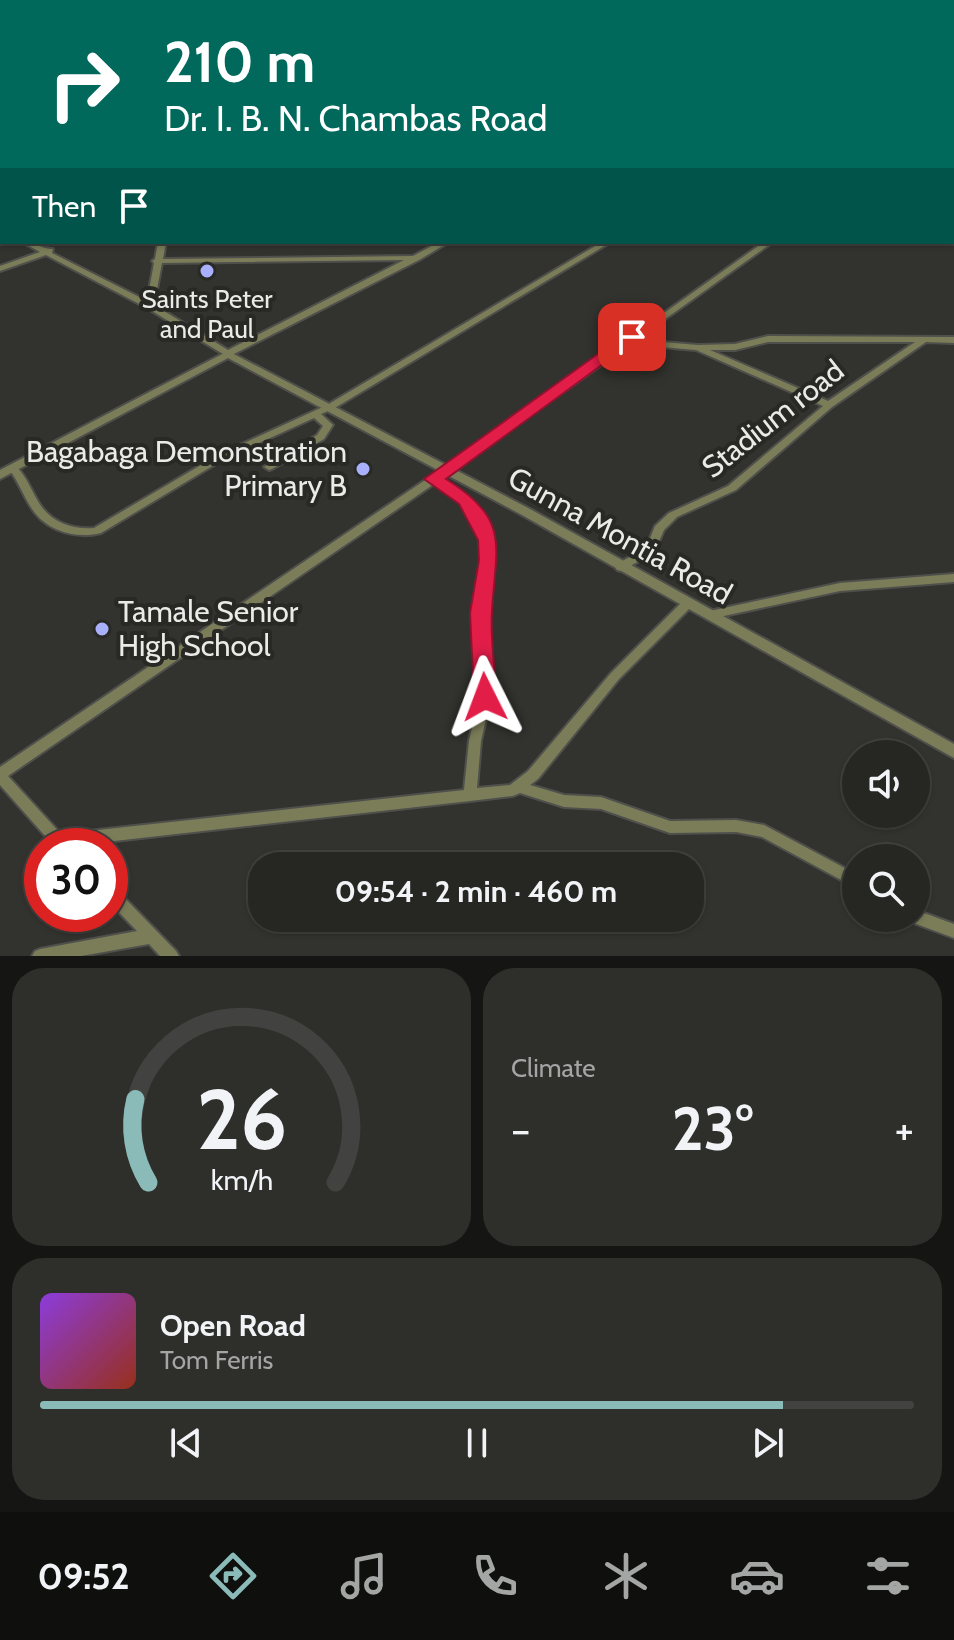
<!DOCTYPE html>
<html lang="en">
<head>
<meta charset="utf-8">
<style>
  :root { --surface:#262622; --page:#2e2e2a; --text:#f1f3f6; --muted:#a4a5a5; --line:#424340; --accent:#8bbbb9 }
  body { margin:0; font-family:Cabin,sans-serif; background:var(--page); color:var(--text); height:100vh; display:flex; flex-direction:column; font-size:30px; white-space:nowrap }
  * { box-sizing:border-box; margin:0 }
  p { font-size:26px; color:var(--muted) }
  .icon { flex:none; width:44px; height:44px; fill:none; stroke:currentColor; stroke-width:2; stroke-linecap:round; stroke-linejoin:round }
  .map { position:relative; height:956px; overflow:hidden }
  .drawer { display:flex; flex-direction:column; gap:12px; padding:12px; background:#151513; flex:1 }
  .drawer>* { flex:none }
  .top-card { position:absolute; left:0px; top:0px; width:954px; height:244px; box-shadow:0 2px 6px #0004,0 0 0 2px var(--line); background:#00695c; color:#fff; overflow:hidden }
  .controls { position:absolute; left:842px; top:740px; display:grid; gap:16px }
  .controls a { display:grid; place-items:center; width:88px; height:88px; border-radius:50%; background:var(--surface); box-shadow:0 2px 6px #0004,0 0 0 2px var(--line); font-size:40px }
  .speed { position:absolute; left:24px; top:828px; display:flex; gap:16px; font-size:40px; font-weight:700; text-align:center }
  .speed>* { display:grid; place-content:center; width:104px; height:104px; border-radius:50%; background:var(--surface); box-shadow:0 2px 6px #0004,0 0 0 2px var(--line); line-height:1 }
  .speed .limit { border:12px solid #d22; background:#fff; color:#111 }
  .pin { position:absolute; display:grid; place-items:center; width:68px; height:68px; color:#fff; margin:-34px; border-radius:16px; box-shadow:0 4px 12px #0006 }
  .me { position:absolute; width:88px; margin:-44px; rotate:357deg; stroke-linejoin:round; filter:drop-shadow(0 0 6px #0008) }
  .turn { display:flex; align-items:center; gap:28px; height:168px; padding:0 32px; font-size:36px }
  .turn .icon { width:104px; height:104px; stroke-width:2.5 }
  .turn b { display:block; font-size:56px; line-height:68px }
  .then { display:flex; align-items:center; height:76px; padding:0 32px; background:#0003; gap:16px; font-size:30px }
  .big { font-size:60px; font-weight:700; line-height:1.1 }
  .drawer .widget { flex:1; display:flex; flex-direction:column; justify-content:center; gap:12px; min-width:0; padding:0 28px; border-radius:32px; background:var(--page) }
  .drawer .dial { align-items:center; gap:0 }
  .dial svg { height:208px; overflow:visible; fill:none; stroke:var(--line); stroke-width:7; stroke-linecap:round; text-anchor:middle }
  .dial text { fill:var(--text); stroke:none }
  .song { display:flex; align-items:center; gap:24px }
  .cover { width:96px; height:96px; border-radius:12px; background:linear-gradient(135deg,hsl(270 70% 55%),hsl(10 70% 35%)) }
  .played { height:8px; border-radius:4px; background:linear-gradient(90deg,var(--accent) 85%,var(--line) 85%) }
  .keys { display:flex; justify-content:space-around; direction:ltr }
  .heat { display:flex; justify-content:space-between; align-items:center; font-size:44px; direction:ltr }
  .drawer .tiles { flex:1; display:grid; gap:12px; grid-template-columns:1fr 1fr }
  .widget:last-child { grid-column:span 2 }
  .trip { position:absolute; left:248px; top:852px; width:456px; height:80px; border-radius:32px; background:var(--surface); box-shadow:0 2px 6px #0004,0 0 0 2px var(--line); font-weight:700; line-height:80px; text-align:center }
  .tab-bar { display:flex; height:128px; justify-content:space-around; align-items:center; background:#0f0f0e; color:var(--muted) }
  .tab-bar .icon { width:56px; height:56px }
  .tab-bar .current { color:var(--accent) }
  .tab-bar b { font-size:36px; color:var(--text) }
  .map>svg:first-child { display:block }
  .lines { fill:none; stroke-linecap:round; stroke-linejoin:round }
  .minor-casing { stroke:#4f4f4c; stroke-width:4 }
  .tertiary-casing { stroke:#4f4f4c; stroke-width:4 }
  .secondary-casing { stroke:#4f4f4c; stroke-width:4 }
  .minor { fill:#7b7d58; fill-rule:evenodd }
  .tertiary { fill:#7b7d58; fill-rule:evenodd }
  .secondary { fill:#a5a76c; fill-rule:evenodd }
  .route { fill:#e11d48; stroke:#92132f; stroke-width:2 }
  .poi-dot { fill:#a8b0fc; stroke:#282824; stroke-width:3 }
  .labels { text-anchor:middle; stroke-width:8; stroke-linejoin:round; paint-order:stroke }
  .far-poi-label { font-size:26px; fill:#eaeae8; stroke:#282824 }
  .street-label { font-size:30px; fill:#eaeae8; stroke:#282824 }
  .poi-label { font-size:30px; fill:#eaeae8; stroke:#282824; text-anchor:end }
</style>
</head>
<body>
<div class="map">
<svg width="954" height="956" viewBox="0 0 954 956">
  <rect width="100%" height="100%" fill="#32322e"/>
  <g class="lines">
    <!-- minor casing -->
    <g class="minor-casing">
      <g id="minor">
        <path d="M 81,0 L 79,1 L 2,2 L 0,3 L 0,1 Z"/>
        <path d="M 327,0 L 343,0 L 351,2 L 335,2 Z"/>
        <path d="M 541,0 L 560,0 L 569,2 L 550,2 Z"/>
        <path d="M 626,0 L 631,0 L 633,2 L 628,2 Z"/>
        <path d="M 649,0 L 674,0 L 661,2 L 636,2 Z"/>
        <rect x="818" y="0" width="4" height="2"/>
        <path d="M 911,0 L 917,0 L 914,2 L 908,2 Z"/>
        <rect x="952" y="32" width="2" height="3"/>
        <rect x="952" y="39" width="2" height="4"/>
        <rect x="0" y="42" width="2" height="4"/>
        <rect x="952" y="66" width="2" height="4"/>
        <rect x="952" y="85" width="2" height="4"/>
        <rect x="0" y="233" width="2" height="5"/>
        <rect x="952" y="234" width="2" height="4"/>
        <path d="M 22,242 C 35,242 41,249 53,249 L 52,253 L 147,301 L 154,263 L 152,261 L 155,259 L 158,242 L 166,242 L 163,259 L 413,256 L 439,242 L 449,242 L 419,260 L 228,357 L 147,308 L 46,255 L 0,271 L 0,266 L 40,252 ZM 404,260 L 228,350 L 154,305 L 162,263 Z"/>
        <path d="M 602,242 L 611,242 L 333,409 L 321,414 L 333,425 L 324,439 L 272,469 L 269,470 L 264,467 L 317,435 L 323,426 L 314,418 L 224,459 L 101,533 C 78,539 50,532 35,513 C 24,499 20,483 8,468 L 10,466 L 16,466 C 28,478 32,493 41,506 C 53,523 74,530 94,528 L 218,455 L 327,405 Z"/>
        <path d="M 764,242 L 773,242 L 640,337 L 650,341 L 698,345 L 735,344 L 768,336 L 954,337 L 954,343 L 926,342 L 832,407 L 736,490 L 677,517 L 664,530 L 654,553 L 621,571 L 617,570 L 615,567 L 617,564 L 646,548 L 655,526 L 669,513 L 728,486 L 823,406 L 696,350 L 649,346 L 635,341 L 440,479 L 470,498 L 481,512 L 492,540 L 494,560 L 487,613 L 491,697 L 481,741 L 477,788 L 510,785 L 528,771 L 611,673 L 684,600 L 692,600 L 694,603 L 692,606 L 619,679 L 538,779 L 530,785 L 564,795 L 601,797 L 670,821 L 736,820 L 764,825 L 856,874 L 856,888 L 762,837 L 736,832 L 670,833 L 601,809 L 564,807 L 520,793 L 513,796 L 470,801 L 70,846 L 54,846 L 0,785 L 0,767 L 443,468 L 628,338 L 629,335 L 633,335 ZM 768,342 L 915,342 L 828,401 L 710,350 L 735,350 ZM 434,484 L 462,502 L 471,513 L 482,540 L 484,560 L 475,613 L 479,697 L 469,741 L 464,790 L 61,834 L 8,776 Z"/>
        <path d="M 954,574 L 954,582 L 840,591 L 710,619 L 706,618 L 704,615 L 706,612 L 710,611 L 840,583 Z"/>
        <path d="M 110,886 L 115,888 L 176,951 L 179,956 L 160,956 L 149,944 L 81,956 L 32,956 L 35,951 L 40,949 L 137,931 L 110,903 Z"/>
        <path d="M 916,910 L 954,924 L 954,938 L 911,922 L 909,918 L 916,918 Z"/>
      </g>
    </g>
    <!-- tertiary casing -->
    <g class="tertiary-casing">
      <g id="tertiary">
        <path d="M 111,0 L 117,0 L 116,2 L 110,2 Z"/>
        <rect x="0" y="183" width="2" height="5"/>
        <path d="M 228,351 L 530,509 L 954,744 L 954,758 L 522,515 L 228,358 L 0,479 L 0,470 Z"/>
      </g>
    </g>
    <!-- secondary casing -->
    <g class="secondary-casing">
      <rect id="secondary" x="952" y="15" width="2" height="5"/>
    </g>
    <!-- minor -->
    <use href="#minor" class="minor"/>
    <!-- tertiary -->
    <use href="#tertiary" class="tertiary"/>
    <!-- secondary -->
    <use href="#secondary" class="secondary"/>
  </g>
  <!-- route -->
  <path class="route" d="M 627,333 L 640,337 L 446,479 C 511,519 496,545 492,611 C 490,639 495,669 497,697 L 493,704 L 477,704 L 474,697 L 470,613 L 479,560 L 478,540 L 459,504 L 424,479 Z"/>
  <!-- markers -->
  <g class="poi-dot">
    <circle cx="207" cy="271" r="8"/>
    <circle cx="363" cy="469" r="8"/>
    <circle cx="102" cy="629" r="8"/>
  </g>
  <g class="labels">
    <!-- far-poi labels -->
    <g class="far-poi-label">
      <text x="207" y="308">Saints Peter<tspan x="207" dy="30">and Paul</tspan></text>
    </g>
    <!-- street labels -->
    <g class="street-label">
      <text transform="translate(773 419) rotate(-38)" y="10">Stadium road</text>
      <text transform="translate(620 536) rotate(29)" y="10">Gunna Montia Road</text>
    </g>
    <!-- poi labels -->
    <g class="poi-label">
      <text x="347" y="462">Bagabaga Demonstration<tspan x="347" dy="34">Primary B</tspan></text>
      <text x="118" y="622" text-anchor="start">Tamale Senior<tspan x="118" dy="34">High School</tspan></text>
    </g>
  </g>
</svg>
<div class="controls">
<a><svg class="icon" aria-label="sound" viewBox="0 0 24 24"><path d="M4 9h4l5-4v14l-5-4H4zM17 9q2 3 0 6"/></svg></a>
<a><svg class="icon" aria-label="search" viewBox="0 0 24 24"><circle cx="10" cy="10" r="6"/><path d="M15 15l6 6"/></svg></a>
</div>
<div class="speed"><div class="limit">30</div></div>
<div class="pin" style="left:632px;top:337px;background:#d93025"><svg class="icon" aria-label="arrive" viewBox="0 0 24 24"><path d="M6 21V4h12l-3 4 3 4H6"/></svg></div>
<svg class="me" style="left:485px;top:697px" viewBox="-20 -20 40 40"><path d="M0-17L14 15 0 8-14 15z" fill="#e11d48" stroke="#fff" stroke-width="4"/></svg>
<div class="trip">09:54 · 2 min · 460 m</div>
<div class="top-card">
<div class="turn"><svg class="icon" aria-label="right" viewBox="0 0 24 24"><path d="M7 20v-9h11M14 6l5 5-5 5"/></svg><div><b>210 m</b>Dr. I. B. N. Chambas Road</div></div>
<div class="then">Then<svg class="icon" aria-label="arrive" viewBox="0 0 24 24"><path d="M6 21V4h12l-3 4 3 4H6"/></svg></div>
</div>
</div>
<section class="drawer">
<div class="tiles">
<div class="widget dial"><svg viewBox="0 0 100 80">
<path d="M14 69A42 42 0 1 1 86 69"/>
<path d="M14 69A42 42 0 0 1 9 37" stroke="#8bbbb9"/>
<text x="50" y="56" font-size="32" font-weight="700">26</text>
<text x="50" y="72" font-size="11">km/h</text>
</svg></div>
<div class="widget"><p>Climate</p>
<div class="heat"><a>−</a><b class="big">23°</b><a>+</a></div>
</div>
<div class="widget">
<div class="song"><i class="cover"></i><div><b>Open Road</b><p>Tom Ferris</p></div></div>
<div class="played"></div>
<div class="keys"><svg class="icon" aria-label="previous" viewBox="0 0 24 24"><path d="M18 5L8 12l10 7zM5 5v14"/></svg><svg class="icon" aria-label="pause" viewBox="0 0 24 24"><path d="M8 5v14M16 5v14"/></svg><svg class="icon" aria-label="next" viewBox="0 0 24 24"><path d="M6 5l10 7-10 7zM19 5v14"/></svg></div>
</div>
</div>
</section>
<nav class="tab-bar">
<b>09:52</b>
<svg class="icon current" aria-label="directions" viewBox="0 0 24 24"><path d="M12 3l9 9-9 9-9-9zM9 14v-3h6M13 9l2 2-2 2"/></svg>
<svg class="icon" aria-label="music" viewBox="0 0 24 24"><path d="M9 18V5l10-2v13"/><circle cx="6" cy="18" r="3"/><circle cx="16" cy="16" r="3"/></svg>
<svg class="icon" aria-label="phone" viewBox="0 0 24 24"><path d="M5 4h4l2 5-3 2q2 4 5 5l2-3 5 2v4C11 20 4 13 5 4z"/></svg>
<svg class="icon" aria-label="climate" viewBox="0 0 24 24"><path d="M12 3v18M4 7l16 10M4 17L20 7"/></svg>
<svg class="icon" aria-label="car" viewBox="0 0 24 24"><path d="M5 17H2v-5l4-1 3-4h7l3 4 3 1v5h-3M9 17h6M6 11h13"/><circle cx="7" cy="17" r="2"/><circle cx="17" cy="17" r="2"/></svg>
<svg class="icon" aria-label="filters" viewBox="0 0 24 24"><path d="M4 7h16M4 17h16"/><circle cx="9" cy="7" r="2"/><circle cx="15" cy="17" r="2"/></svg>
</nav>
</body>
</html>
